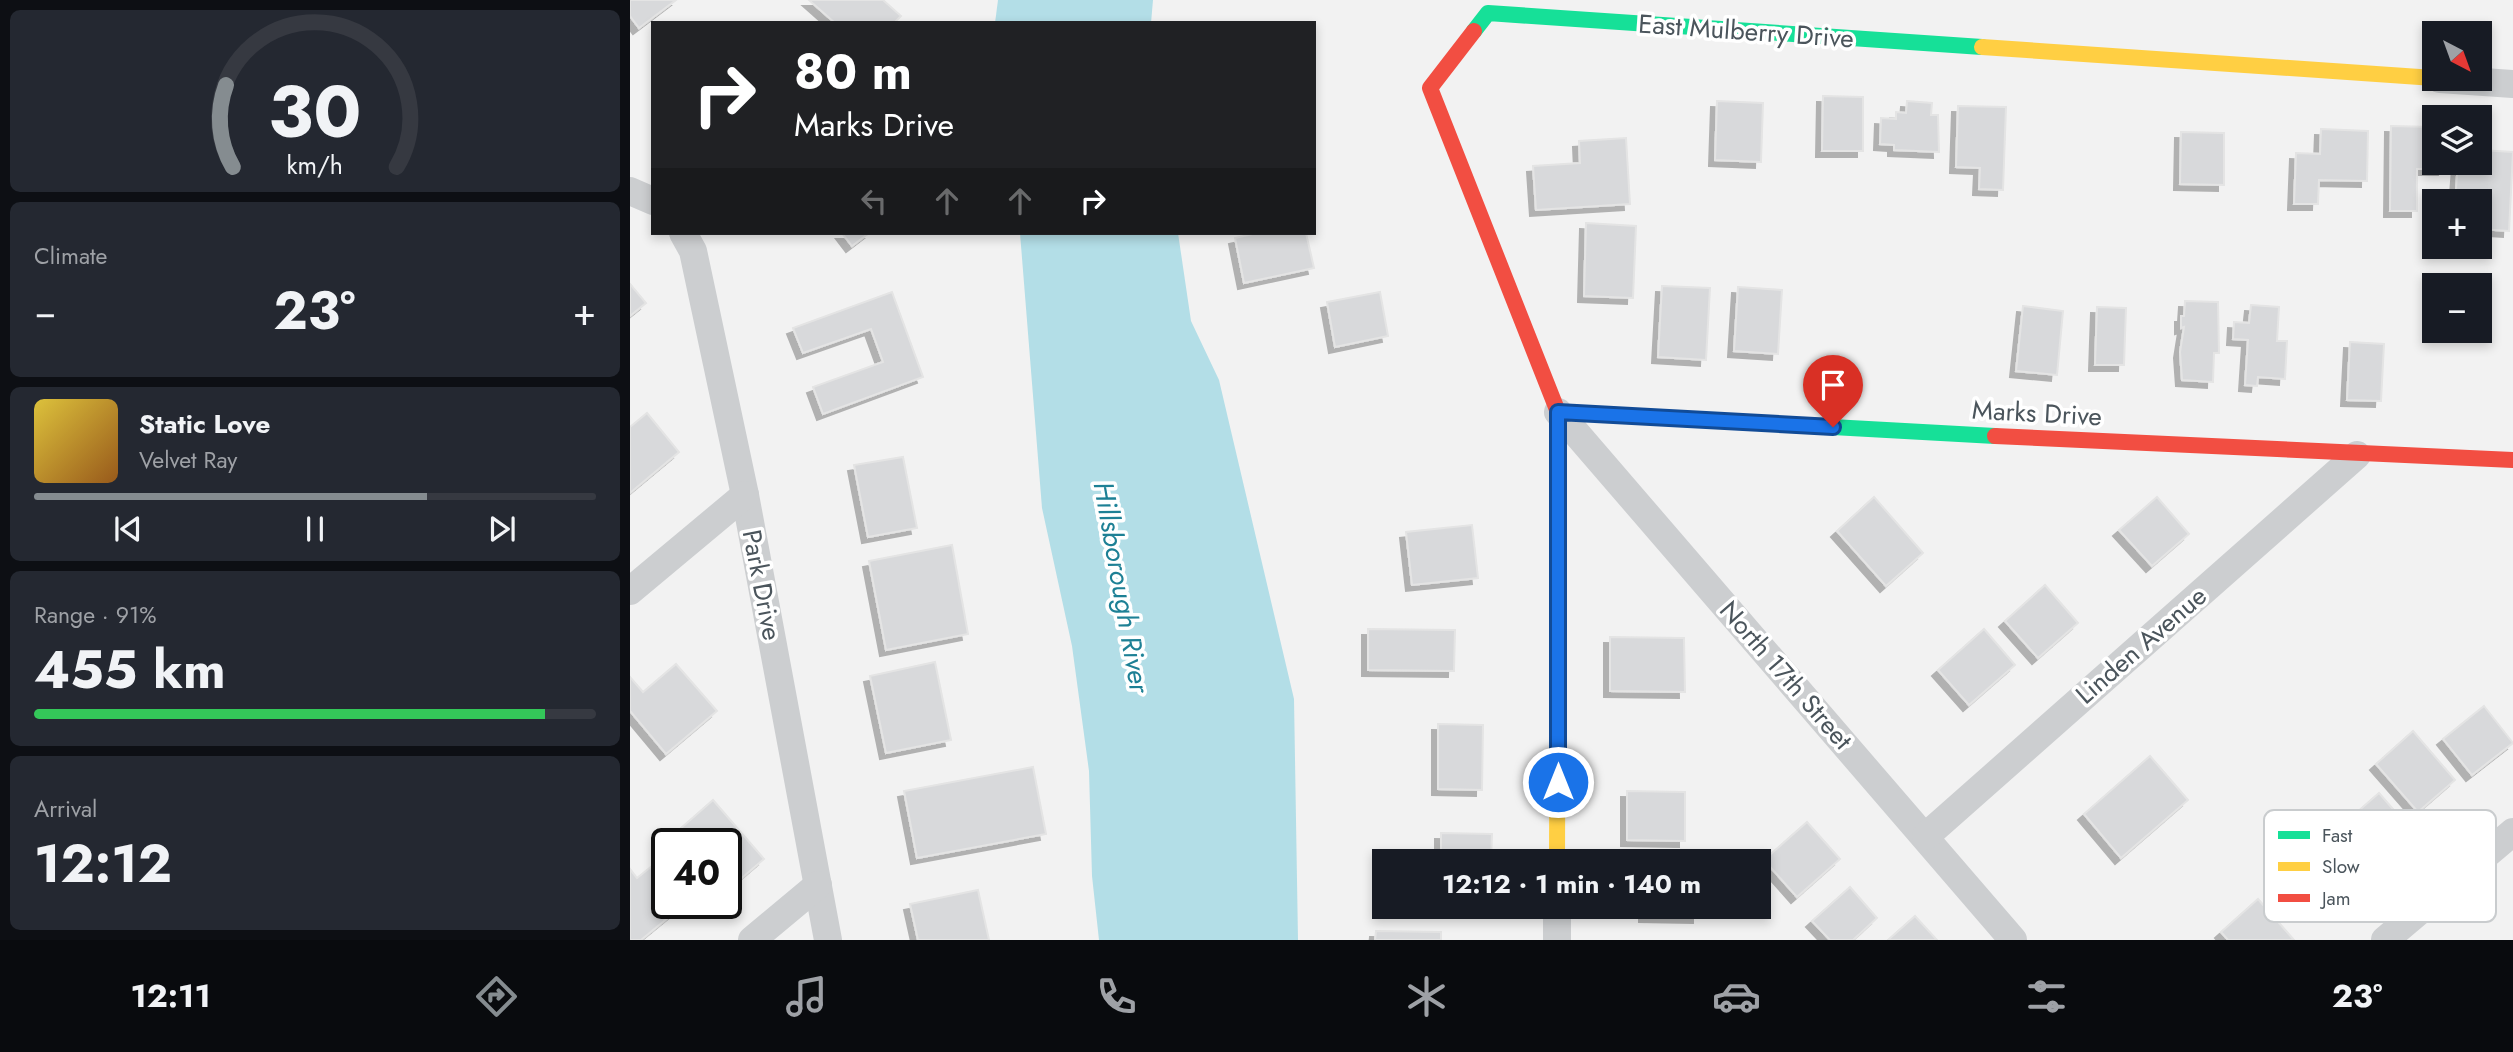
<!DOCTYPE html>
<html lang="en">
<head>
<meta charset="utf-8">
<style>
  :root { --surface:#171b24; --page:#242831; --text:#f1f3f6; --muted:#9ea1a6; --line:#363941; --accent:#858c90 }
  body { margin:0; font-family:Jost,sans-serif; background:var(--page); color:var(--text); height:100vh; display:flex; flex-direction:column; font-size:26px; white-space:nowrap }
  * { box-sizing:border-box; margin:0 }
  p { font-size:23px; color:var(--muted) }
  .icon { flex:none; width:38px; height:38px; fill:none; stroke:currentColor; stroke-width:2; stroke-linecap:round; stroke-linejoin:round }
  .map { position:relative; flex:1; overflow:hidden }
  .details { display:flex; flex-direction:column; gap:10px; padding:10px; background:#0d0f14; width:630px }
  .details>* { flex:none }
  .top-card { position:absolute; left:21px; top:21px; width:665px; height:214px; border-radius:0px; box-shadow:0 4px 10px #0003; background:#202124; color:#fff; overflow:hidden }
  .needle { width:46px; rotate:139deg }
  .controls { position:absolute; left:1792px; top:21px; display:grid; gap:14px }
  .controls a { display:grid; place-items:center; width:70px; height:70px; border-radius:0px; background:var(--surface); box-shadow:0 4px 10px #0003; font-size:35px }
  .speed { position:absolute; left:21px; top:828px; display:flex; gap:14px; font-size:35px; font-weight:700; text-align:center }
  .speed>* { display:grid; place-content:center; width:91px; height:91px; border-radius:50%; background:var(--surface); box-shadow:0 4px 10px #0003; line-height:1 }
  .speed .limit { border:4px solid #111; border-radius:10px; background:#fff; color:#111 }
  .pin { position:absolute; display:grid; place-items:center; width:60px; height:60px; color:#fff; margin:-72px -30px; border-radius:50% 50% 50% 0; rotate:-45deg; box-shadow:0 0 7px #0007 }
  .pin .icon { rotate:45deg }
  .me { position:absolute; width:77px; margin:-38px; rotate:0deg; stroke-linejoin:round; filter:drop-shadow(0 0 5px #0008) }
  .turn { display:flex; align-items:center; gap:24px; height:147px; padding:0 28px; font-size:32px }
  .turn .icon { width:91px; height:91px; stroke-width:2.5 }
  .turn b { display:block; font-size:49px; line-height:60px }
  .lanes { display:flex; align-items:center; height:66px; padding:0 28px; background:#0003; justify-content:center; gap:35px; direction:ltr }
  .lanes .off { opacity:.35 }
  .big { font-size:52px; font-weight:700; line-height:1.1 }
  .details .tile { flex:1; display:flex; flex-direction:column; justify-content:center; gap:10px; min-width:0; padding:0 24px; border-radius:10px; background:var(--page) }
  .details .dial { align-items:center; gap:0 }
  .dial svg { height:182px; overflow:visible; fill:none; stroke:var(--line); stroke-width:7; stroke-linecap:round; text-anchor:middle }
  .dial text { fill:var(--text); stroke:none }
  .song { display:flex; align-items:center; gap:21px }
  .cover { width:84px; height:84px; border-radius:10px; background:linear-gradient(135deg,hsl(50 70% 55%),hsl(30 70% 35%)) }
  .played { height:7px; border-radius:4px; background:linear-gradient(90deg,var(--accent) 70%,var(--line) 70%) }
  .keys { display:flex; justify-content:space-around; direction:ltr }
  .heat { display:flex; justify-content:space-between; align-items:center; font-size:38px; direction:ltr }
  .charge { height:10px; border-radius:5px; background:linear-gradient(90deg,#34c759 91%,var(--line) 0) }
  .trip { position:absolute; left:742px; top:849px; width:399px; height:70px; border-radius:0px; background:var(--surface); box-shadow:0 4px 10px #0003; font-weight:700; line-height:70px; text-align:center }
  .tab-bar { display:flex; height:112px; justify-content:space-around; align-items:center; background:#090b0e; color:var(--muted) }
  .tab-bar .icon { width:49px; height:49px }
  .tab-bar .current { color:var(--accent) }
  .tab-bar b { font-size:32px; color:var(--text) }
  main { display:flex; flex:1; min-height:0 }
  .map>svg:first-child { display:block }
  .water { fill:#b3dee7 }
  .building { fill:#d8d9db; stroke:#e4e4e4; stroke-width:2; filter:url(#shadow) }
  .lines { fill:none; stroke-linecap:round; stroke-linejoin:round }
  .street { stroke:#ccced0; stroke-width:28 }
  .fast { stroke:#16e098; stroke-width:16 }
  .slow { stroke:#ffcf43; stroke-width:16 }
  .jam { stroke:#f24e42; stroke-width:16 }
  .route-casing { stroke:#114b97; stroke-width:18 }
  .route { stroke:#1a73e8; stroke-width:12 }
  .labels { text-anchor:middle; stroke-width:7; stroke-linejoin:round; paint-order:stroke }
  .street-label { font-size:26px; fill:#4b555c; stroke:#fff }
  .water-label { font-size:28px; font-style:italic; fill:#1d8095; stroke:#fff }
  .key { fill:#fff; stroke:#c9ccce; stroke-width:2 }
  .key-label { font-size:19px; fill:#4b555c }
</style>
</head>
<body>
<main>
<section class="details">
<div class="tile dial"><svg viewBox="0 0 100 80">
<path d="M14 69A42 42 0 1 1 86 69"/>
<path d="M14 69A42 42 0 0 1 11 33" stroke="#858c90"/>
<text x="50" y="56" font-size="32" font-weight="700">30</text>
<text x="50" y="72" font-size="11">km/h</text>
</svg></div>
<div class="tile"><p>Climate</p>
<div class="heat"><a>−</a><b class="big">23°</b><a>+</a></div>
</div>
<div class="tile">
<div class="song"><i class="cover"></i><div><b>Static Love</b><p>Velvet Ray</p></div></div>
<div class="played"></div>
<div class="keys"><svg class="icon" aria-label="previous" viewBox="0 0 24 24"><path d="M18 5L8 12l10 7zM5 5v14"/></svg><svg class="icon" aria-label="pause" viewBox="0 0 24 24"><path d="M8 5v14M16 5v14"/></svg><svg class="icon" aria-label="next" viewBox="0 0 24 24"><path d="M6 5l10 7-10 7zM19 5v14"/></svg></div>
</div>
<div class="tile"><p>Range · 91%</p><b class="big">455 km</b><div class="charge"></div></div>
<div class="tile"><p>Arrival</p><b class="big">12:12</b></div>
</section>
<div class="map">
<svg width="1883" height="940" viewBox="0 0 1883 940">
  <defs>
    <filter id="shadow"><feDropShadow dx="-6" dy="6" stdDeviation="0" flood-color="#0004"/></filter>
  </defs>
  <rect width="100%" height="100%" fill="#f2f2f2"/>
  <!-- water -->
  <g class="water">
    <path d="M 368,0 L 523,0 L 521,23 L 365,23 Z"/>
    <path d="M 390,233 L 548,233 L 561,321 L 589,380 L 664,699 L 668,940 L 469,940 L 462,876 L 459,771 L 442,646 L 412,508 Z"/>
  </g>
  <!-- building -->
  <g class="building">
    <path d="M 0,0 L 46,0 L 9,28 L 0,16 Z"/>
    <path d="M 179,0 L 253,0 L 271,16 L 264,23 L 205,23 Z"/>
    <path d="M 1193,96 L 1233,97 L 1233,151 L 1192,151 Z"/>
    <path d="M 1087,101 L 1133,103 L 1131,162 L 1085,160 Z"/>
    <path d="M 1277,101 L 1302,103 L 1301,115 L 1308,115 L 1309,152 L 1264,150 L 1264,145 L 1250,144 L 1251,118 L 1266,119 L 1266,112 L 1276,113 Z"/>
    <path d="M 1328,106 L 1376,107 L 1373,190 L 1349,189 L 1350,168 L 1326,167 Z"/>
    <path d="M 1761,126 L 1804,127 L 1804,163 L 1815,163 L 1814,169 L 1787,169 L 1787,211 L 1760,211 Z"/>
    <path d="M 1691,129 L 1738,131 L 1737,181 L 1689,180 L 1688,204 L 1664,204 L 1666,153 L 1690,154 Z"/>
    <path d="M 1551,132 L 1594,133 L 1594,185 L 1550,184 Z"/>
    <path d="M 996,138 L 1000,204 L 906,210 L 903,166 L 950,163 L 949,141 Z"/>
    <path d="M 1850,150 L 1883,152 L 1879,231 L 1850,229 L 1850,201 L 1825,201 L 1828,163 L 1850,163 Z"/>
    <path d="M 956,223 L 1006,226 L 1003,298 L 954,296 Z"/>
    <path d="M 212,233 L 239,233 L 222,246 Z"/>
    <path d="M 627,233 L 676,233 L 684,268 L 614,283 L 605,238 Z"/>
    <path d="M 0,284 L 16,303 L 0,316 Z"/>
    <path d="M 1032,286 L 1080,288 L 1076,360 L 1028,357 Z"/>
    <path d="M 1108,287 L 1152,290 L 1148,354 L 1104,351 Z"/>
    <path d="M 262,292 L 293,377 L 193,414 L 183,387 L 253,362 L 241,329 L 173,353 L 163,328 Z"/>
    <path d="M 750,292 L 758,336 L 705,347 L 697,302 Z"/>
    <path d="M 1555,301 L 1588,302 L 1589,353 L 1584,353 L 1583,382 L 1552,380 L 1550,352 L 1554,327 L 1551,328 L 1551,316 L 1554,316 Z"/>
    <path d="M 1621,305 L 1649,307 L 1647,341 L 1657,341 L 1655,379 L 1628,377 L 1627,386 L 1615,385 L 1618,340 L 1603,339 L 1604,322 L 1619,323 Z"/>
    <path d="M 1393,306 L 1433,311 L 1427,375 L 1386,371 Z"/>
    <path d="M 1467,307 L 1496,308 L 1494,365 L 1465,365 Z"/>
    <path d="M 1720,342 L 1754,344 L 1751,401 L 1717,400 Z"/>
    <path d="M 17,413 L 49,452 L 0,493 L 0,427 Z"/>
    <path d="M 273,457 L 287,528 L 238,537 L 224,465 Z"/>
    <path d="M 1244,497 L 1293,553 L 1256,586 L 1207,531 Z"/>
    <path d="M 1527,497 L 1559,534 L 1522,566 L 1489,530 Z"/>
    <path d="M 842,525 L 848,578 L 782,585 L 776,532 Z"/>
    <path d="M 322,545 L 338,634 L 256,650 L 239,561 Z"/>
    <path d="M 1415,585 L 1448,623 L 1408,658 L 1375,621 Z"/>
    <path d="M 738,629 L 825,630 L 824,671 L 738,670 Z"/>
    <path d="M 1354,629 L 1385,665 L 1339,705 L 1308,670 Z"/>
    <path d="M 980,637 L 1054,638 L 1055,692 L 980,691 Z"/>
    <path d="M 305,662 L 321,740 L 256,753 L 240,676 Z"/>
    <path d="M 46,664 L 87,711 L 36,754 L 0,711 L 0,677 L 13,692 Z"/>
    <path d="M 1854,706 L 1883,743 L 1842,775 L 1813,739 Z"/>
    <path d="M 808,724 L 853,725 L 852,790 L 808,789 Z"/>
    <path d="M 1783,731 L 1825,780 L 1788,812 L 1746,764 Z"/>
    <path d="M 1520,756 L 1558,800 L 1491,858 L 1454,814 Z"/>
    <path d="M 403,767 L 416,834 L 287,858 L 274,791 Z"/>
    <path d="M 997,791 L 1055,792 L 1055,841 L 997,840 Z"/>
    <path d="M 1749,793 L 1788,838 L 1748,872 L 1710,827 Z"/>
    <path d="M 83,800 L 134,859 L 100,888 L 96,883 L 96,844 L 37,844 L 37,846 L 34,843 Z"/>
    <path d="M 1177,822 L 1210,859 L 1167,897 L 1134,860 Z"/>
    <path d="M 811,833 L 862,834 L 861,861 L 811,861 Z"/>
    <path d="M 28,861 L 37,871 L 37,903 L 56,903 L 11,940 L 0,940 L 0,869 L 7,878 Z"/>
    <path d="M 1220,887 L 1247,918 L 1223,940 L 1200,940 L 1182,921 Z"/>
    <path d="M 348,890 L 359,940 L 288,940 L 280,904 Z"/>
    <path d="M 1628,899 L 1664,940 L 1598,940 L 1591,932 Z"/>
    <path d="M 1015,906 L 1069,906 L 1069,917 L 1015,916 Z"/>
    <path d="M 1285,916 L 1307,940 L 1258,940 Z"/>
    <path d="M 746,931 L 811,932 L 811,940 L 745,940 Z"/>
  </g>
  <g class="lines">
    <!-- street -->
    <g class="street">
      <path d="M 1810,79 L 1883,84"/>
      <path d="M 0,191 L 23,201"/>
      <path d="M 53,233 L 63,251 L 115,495 L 198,940"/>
      <path d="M 928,412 L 1383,940"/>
      <path d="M 0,591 L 115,495"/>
      <path d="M 1296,836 L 1727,455"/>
      <path d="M 122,940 L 188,885"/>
      <path d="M 927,940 L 927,906"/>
      <path d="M 1755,940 L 1883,832"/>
    </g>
    <!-- fast -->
    <g class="fast">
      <path d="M 844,31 L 858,13 L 1352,47"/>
      <path d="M 928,412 L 1365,436"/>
    </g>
    <!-- slow -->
    <g class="slow">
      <path d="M 1352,47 L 1804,78"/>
      <path d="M 927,861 L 928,563"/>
    </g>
    <!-- jam -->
    <g class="jam">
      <path d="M 844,31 L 800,88 L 928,412 L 928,563"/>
      <path d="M 1365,436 L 1883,460"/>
    </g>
  </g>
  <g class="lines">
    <!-- route casing -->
    <g class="route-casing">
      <path id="route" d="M 928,782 L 928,412 L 1203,427"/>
    </g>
    <!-- route -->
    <use href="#route" class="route"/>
  </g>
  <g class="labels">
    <!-- street labels -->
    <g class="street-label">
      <text transform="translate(1116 31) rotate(4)" y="9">East Mulberry Drive</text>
      <text transform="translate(1407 413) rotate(3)" y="9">Marks Drive</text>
      <text transform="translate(132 585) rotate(79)" y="9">Park Drive</text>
      <text transform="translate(1511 645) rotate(-41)" y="9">Linden Avenue</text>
      <text transform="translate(1156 675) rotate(49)" y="9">North 17th Street</text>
    </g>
    <!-- water labels -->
    <g class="water-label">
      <text transform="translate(492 587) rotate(80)" y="10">Hillsborough River</text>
    </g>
  </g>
  <!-- legend -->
  <rect x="1634" y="810" width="232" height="112" rx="10" class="key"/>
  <rect x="1648" y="831" width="32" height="8" fill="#16e098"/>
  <rect x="1648" y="862" width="32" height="9" fill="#ffcf43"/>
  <rect x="1648" y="894" width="32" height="8" fill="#f24e42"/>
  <g class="key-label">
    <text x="1692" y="842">Fast</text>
    <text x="1692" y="873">Slow</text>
    <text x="1692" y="905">Jam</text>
  </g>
</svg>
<div class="controls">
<a><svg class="needle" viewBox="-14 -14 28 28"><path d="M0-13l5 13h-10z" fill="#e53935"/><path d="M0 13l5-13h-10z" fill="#9ea1a6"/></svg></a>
<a><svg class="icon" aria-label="layers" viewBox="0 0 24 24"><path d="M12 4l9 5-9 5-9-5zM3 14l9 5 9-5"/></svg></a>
<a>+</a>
<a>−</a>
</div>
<div class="speed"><div class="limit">40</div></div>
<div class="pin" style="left:1203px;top:427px;background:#d93025"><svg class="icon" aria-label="arrive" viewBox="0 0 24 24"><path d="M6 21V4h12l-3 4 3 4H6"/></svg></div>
<svg class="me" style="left:928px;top:782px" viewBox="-20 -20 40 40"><circle r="17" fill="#1a73e8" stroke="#fff" stroke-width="3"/><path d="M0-11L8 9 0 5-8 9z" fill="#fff"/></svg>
<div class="trip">12:12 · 1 min · 140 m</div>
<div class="top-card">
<div class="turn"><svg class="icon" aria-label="right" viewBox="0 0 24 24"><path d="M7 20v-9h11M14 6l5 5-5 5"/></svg><div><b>80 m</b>Marks Drive</div></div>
<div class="lanes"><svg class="icon off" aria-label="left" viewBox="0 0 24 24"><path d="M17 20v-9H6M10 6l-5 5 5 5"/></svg><svg class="icon off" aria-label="ahead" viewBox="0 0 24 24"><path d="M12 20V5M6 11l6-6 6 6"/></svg><svg class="icon off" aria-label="ahead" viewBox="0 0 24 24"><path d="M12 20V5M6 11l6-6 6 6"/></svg><svg class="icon" aria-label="right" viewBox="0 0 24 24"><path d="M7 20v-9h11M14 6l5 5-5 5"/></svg></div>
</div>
</div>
</main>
<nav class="tab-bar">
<b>12:11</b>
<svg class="icon current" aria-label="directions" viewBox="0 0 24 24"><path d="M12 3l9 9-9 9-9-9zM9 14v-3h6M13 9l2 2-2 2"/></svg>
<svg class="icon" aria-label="music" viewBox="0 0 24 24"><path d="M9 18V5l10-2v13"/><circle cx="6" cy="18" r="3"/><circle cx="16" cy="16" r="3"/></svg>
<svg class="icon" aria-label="phone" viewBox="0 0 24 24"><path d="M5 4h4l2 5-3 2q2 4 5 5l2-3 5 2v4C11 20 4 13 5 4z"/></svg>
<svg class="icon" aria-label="climate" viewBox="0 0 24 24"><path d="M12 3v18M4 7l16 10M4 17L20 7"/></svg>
<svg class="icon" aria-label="car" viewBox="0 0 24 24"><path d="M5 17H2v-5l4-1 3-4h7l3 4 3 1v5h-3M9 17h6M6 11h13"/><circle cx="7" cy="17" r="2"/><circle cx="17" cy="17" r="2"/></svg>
<svg class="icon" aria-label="filters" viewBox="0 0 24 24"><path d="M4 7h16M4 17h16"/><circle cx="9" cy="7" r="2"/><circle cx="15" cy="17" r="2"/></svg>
<b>23°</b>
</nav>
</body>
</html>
